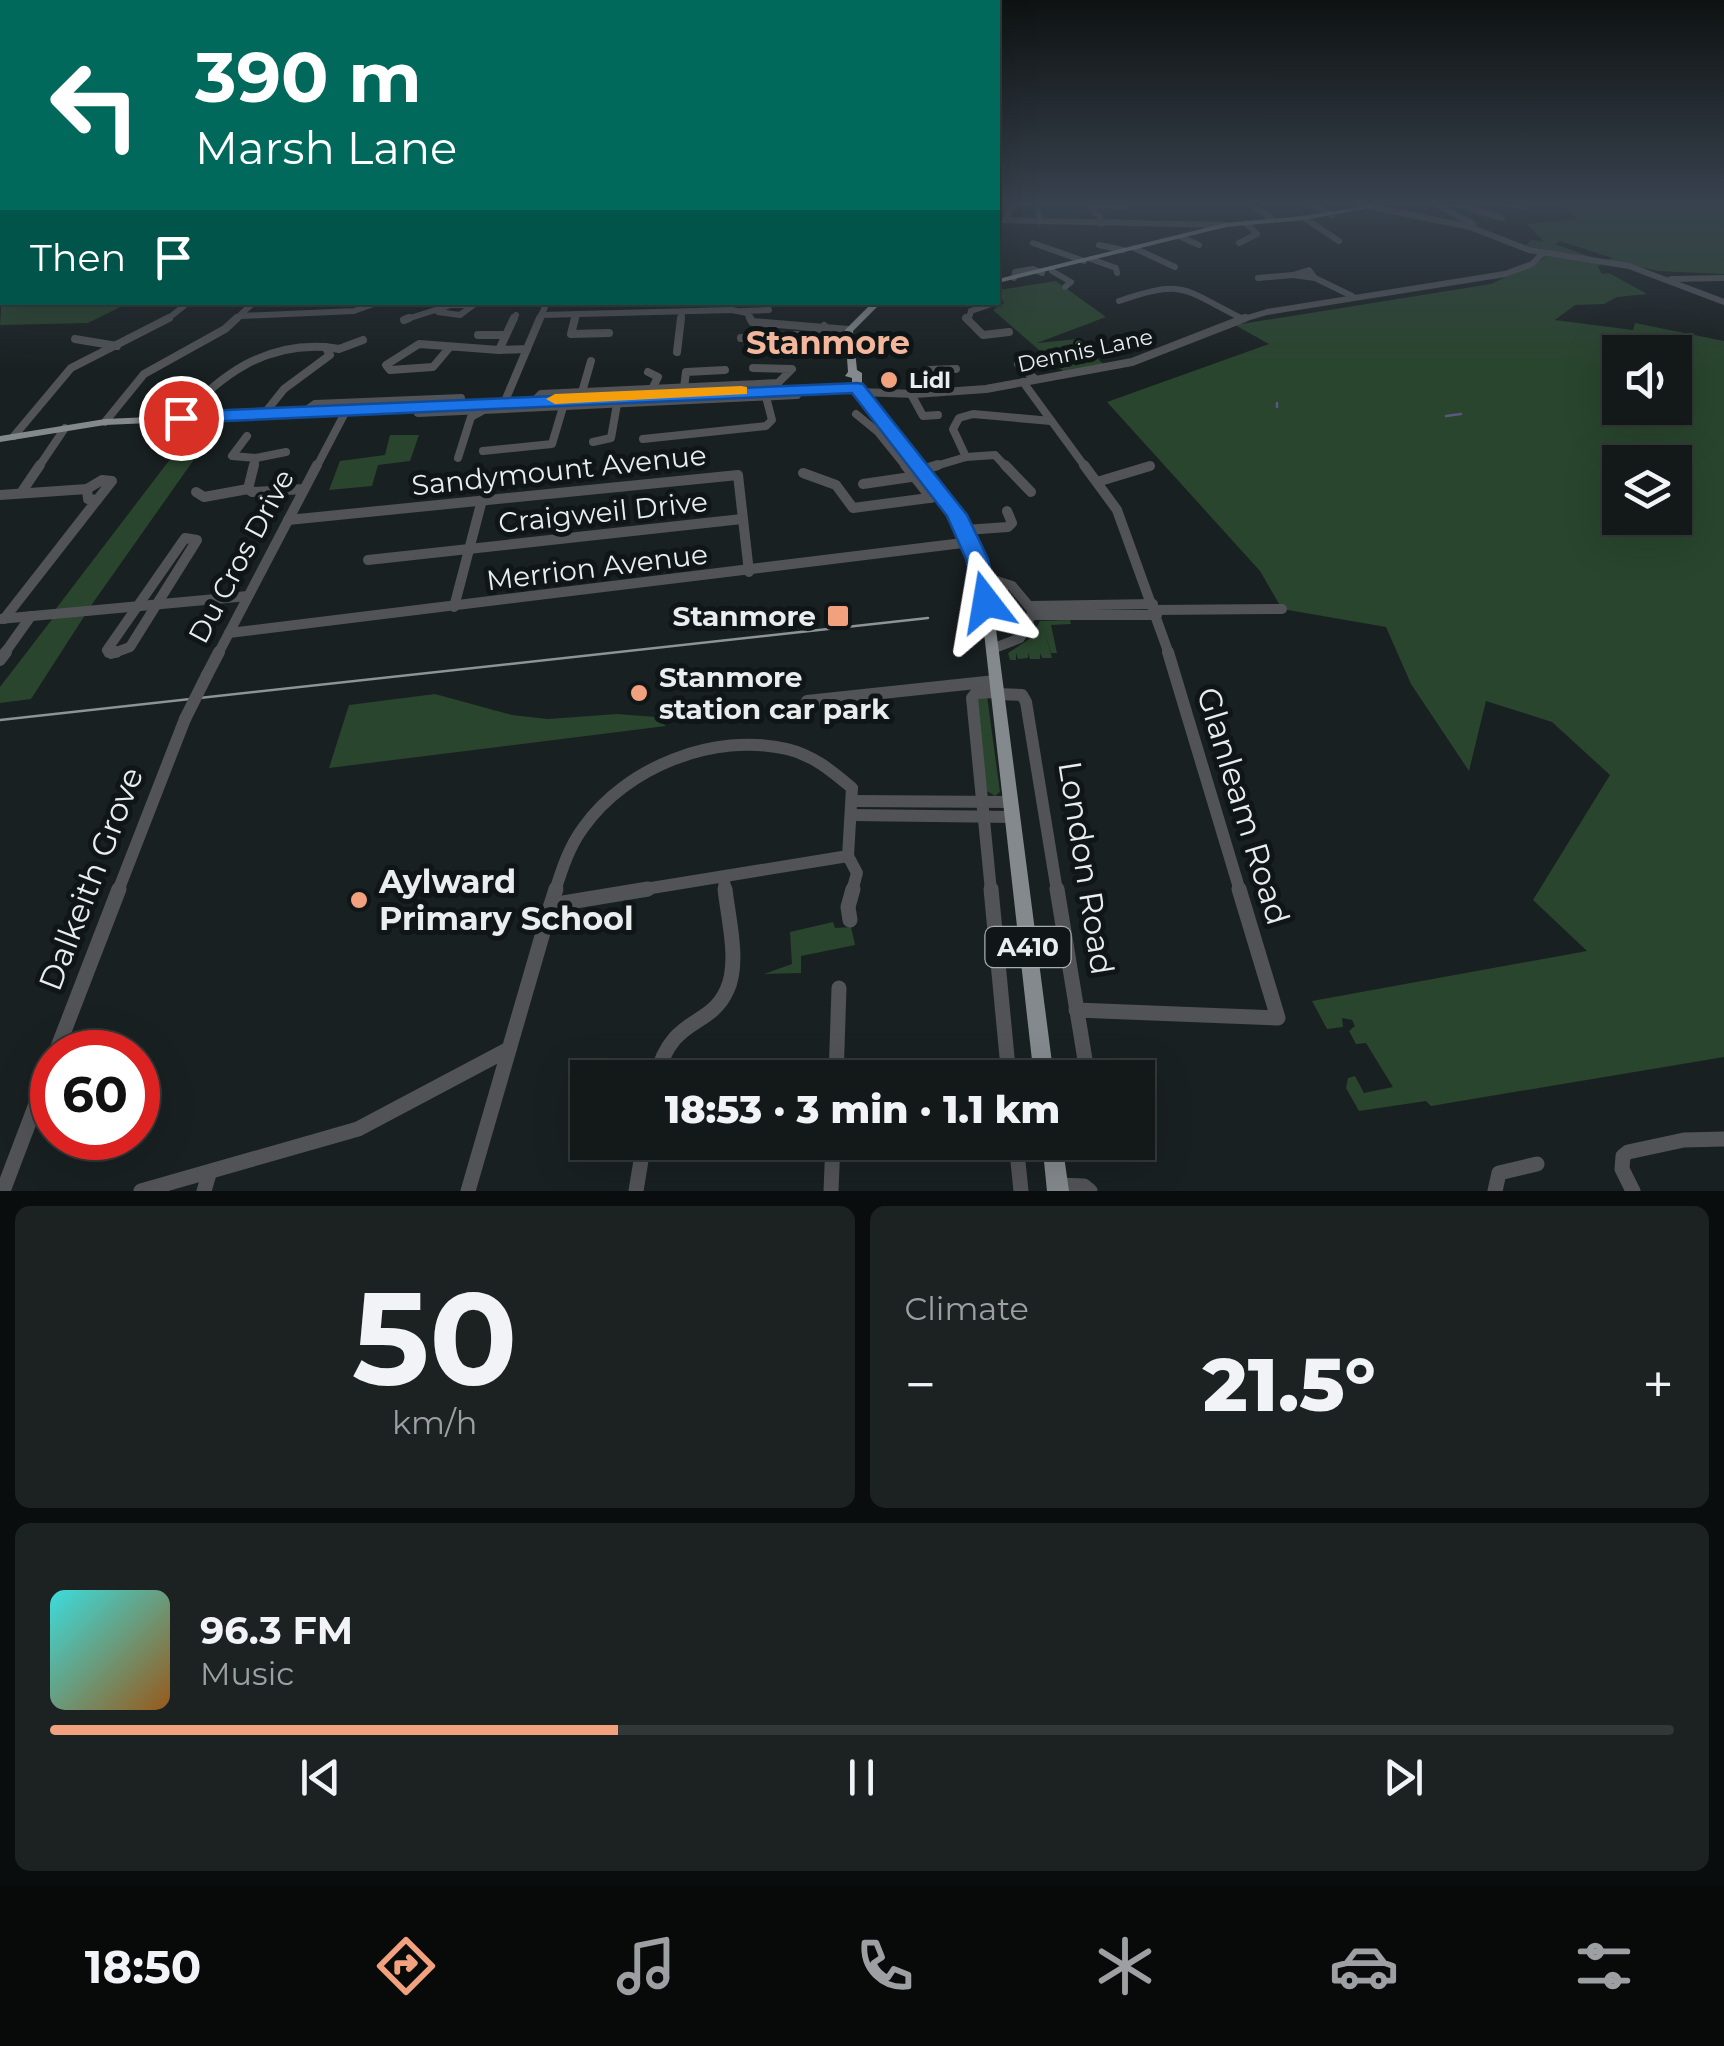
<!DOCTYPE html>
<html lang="en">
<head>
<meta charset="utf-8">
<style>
  :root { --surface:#131819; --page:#1c2122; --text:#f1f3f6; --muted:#9da0a2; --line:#323738; --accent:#f1a17d }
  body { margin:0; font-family:Montserrat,sans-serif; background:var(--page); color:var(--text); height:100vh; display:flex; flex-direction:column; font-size:38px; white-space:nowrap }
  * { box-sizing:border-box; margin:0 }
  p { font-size:32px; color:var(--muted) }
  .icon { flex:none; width:55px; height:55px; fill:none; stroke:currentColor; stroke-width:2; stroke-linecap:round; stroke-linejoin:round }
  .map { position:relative; height:1191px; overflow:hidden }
  .details { display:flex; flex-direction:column; gap:15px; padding:15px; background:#0a0d0e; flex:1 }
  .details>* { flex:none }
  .hud { position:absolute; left:0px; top:0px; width:1000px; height:305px; box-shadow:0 10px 40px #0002,0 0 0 2px var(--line); background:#00695c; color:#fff; overflow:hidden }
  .controls { position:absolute; left:1602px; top:335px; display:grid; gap:20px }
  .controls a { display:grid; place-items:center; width:90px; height:90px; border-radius:0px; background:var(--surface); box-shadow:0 10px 40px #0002,0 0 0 2px var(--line); font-size:50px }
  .speed { position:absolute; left:30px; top:1030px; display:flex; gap:20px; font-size:50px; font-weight:700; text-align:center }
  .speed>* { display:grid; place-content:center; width:130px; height:130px; border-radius:50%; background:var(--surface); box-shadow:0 10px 40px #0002,0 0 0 2px var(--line); line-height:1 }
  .speed .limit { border:15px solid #d22; background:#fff; color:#111 }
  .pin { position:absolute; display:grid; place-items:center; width:85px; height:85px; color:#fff; margin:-42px; border:5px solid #fff; border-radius:50%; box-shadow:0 2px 10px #0007 }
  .me { position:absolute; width:110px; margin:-55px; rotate:346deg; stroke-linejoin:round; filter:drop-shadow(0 0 8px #0008) }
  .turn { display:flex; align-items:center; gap:35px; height:210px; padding:0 30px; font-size:45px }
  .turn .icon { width:130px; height:130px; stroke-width:2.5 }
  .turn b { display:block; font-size:70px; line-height:85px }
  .then { display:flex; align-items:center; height:95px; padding:0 30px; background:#0003; gap:20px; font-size:38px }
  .big { font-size:75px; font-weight:800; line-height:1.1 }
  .details .tile { flex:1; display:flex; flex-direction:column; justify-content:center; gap:15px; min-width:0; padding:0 35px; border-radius:15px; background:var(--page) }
  .details .dial { align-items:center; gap:0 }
  .dial b { font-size:130px; line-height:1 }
  .song { display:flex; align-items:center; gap:30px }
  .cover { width:120px; height:120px; border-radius:15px; background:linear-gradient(135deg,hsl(180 70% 55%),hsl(30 70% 35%)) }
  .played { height:10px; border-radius:5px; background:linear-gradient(90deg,var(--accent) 35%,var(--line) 35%) }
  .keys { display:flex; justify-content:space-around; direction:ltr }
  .heat { display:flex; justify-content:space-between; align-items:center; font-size:55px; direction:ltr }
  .details .tiles { flex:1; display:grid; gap:15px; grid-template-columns:1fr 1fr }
  .tile:last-child { grid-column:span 2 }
  .trip { position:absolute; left:570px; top:1060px; width:585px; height:100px; border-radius:0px; background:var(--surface); box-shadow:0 10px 40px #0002,0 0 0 2px var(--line); font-weight:800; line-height:100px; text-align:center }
  .tab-bar { display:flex; height:160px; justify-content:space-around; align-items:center; background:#080a0a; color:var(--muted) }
  .tab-bar .icon { width:70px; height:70px }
  .tab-bar .on { color:var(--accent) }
  .tab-bar b { font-size:45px; color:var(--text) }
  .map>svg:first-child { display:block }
  .green { fill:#29452d; fill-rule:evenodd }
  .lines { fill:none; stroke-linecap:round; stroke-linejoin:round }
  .stream { stroke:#585982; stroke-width:2.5 }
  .minor-far4 { stroke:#515356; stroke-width:6 }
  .minor-far3 { stroke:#515356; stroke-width:8 }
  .minor-far2 { stroke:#515356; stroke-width:10 }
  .minor-far1 { stroke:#515356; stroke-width:12 }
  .minor { stroke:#515356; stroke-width:15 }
  .major { fill:#84898d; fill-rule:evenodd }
  .rail { stroke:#8e9394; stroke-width:2.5 }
  .minor-bridge { stroke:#515356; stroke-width:12 }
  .route { fill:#1a73e8; stroke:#114b97; stroke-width:2.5 }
  .slow { fill:#f59e0b }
  .poi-dot { fill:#f1a17d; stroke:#101618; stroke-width:4 }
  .labels { text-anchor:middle; stroke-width:10; stroke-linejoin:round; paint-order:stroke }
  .far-street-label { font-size:22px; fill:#e9edee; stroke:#101618 }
  .far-poi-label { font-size:22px; font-weight:bold; fill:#e9edee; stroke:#101618; text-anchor:start }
  .shield { fill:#101618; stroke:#a8acae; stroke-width:2.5 }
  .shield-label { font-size:25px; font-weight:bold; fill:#e9edee }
  .street-label { font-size:28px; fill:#e9edee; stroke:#101618 }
  .poi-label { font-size:28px; font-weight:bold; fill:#e9edee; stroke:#101618; text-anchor:end }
  .far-district-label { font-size:32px; font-weight:bold; fill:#f6b99e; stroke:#101618 }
  .near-street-label { font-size:32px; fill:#e9edee; stroke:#101618 }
  .near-poi-label { font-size:32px; font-weight:bold; fill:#e9edee; stroke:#101618; text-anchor:start }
</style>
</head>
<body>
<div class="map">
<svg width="1724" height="1191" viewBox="0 0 1724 1191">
  <rect width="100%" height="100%" fill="#192021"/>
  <!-- green -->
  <g class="green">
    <path d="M 1561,204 L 1724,204 L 1724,274 L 1658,271 L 1608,260 L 1613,258 L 1560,241 L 1554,244 L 1597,259 L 1526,246 L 1531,240 L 1544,242 L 1527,224 L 1577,219 Z"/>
    <path d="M 1545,255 L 1602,262 L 1598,267 L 1602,274 L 1609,273 L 1647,294 L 1617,297 L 1604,304 L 1575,305 L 1555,320 L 1633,330 L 1635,323 L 1724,341 L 1724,1057 L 1431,1106 L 1426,1101 L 1359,1111 L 1346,1088 L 1348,1078 L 1355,1076 L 1364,1093 L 1393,1087 L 1366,1043 L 1356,1044 L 1349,1031 L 1355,1026 L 1352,1020 L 1342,1018 L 1343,1027 L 1327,1029 L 1312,1001 L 1587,951 L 1533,900 L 1610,775 L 1552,722 L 1486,701 L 1469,771 L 1411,684 L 1386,627 L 1282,609 L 1260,571 L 1107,402 L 1269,344 L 1235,325 L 1491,284 L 1542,260 ZM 1620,352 L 1675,352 L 1675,408 L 1620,408 ZM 1620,462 L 1675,462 L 1675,518 L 1620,518 Z"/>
    <path d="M 1056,281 L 1106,317 L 1037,343 L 1078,339 L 1103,364 L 1063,371 L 993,310 L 1004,303 L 998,290 Z"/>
    <path d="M 2,294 L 2,302 L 128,303 L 88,323 L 0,325 Z"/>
    <path d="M 197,424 L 219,424 L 90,607 L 55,610 Z"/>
    <path d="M 390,435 L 419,435 L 410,461 L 378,465 L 372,486 L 329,490 L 340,461 L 385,455 Z"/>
    <path d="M 85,615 L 31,699 L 0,703 L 0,687 L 53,618 Z"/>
    <path d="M 1070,620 L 1071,624 L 1051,625 L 1057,653 L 1051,653 L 1044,629 L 1052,658 L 1042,658 L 1040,653 L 1040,659 L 1030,659 L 1028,653 L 1028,658 L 1018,659 L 1016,653 L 1016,660 L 1010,660 L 1008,653 L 1031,638 L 1040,621 Z"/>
    <path d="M 435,694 L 512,715 L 548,719 L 617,714 L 656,717 L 666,726 L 329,768 L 349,705 Z"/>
    <path d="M 987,696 L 1000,792 L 995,796 L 987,791 L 976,697 Z"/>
    <path d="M 833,922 L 835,928 L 851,927 L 855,945 L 801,956 L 801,973 L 764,974 L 792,964 L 790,932 Z"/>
  </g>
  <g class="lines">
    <!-- stream -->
    <g class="stream">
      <path d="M 1277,403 L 1277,407"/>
      <path d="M 1446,416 L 1461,414"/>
    </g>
    <!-- minor-far4 -->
    <g class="minor-far4">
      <path d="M 1037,204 L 1040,222"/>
      <path d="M 1086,204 L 1100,216 L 1101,224"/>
      <path d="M 1251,204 L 1273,220"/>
      <path d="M 1311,204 L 1332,215"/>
      <path d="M 1357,204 L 1470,227 L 1529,250 L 1629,266 L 1724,302"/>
      <path d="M 1436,204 L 1473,224"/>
      <path d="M 1453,204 L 1502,218"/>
      <path d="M 1510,204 L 1523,207"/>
      <path d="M 1097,206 L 1124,207"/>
      <path d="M 1304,218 L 1339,241"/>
      <path d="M 998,220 L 1224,225"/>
      <path d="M 1006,220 L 1012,206"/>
      <path d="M 1181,237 L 1199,245"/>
      <path d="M 1033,243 L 1084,261"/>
      <path d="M 1239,243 L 1257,234 L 1246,223"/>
      <path d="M 1099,245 L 1123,250"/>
      <path d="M 1134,248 L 1175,267"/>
      <path d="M 1091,259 L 1116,268 L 1117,273"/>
      <path d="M 1309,270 L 1315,278 L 1293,275 Z"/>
      <path d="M 1052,271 L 1071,282 L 1065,287"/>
      <path d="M 1014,278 L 1015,272 L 1033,269 L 1042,273"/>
      <path d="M 1258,278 L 1293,275"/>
      <path d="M 1315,278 L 1352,296"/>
      <path d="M 1671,279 L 1724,278"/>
      <path d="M 1119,301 C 1185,279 1181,288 1241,318"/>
      <path d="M 741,311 L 769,310"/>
      <path d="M 971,311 L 997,302"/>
      <path d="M 438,312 L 460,315 L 476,303"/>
      <path d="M 541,315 L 732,310 L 747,313 L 751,321"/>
      <path d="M 240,316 L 354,311 L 379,302"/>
      <path d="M 404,320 L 451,305 L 473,305"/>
      <path d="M 165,321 L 189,302"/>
      <path d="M 234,321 L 254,302"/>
      <path d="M 513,321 L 516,315"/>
      <path d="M 539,321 L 547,302"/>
      <path d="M 574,321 L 576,314"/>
      <path d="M 681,321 L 682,312"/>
      <path d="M 968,321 L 971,311"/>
      <path d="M 1237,321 L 1267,312 L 1505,274 L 1532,264 L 1543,253"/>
    </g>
    <!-- minor-far3 -->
    <g class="minor-far3">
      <path d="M 575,318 L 571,334 L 609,333"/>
      <path d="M 750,318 L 752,322 L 849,330"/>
      <path d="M 966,318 L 983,335 L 1009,332"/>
      <path d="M 404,320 L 409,318"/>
      <path d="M 478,335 L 506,335"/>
      <path d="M 741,338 L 816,334 L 824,326"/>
      <path d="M 75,339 L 117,346"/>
      <path d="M 325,347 L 339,349 L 363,340"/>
      <path d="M 449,348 L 433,367 L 390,370 L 386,365 L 419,344 L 499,350 L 514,318"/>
      <path d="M 499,350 L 527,349"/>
      <path d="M 677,352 L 681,318"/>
      <path d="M 1018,364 L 1035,379"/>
      <path d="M 928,370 L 956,369"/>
      <path d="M 648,372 L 658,377 L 652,389"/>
      <path d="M 1023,382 L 1086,468"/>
      <path d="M 684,388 L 686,372 L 725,370"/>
      <path d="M 582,392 L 591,361"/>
      <path d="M 859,392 L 915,394 L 986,389 L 1132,362 L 1245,318"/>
      <path d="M 911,394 L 923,416 L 938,415"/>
      <path d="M 535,400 L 541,394 L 778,383 L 792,369 L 753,368"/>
      <path d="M 505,401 L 540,318"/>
      <path d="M 420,406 L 418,413 L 797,395"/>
      <path d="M 304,412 L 315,404 L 461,398 L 461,403"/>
      <path d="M 856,414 L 878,432 L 907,468"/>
      <path d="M 181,418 C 221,375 264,343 325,347 L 330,355 L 284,389 L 264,414"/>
      <path d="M 105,422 L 144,374 L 225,329 L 237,318"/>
      <path d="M 14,436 L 71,368 L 169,318"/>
      <path d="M 247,436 L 232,456 L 256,458 L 286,452"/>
      <path d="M 643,439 L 766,426 L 772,420 L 766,397"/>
      <path d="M 593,442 L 611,438 L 617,404"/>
      <path d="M 483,451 L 552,444 L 563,407"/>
      <path d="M 966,457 L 953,429 L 959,418 L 973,414 L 1051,421"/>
      <path d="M 458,458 L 471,417 L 482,411"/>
      <path d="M 38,468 L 65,428"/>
      <path d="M 253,468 L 256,458"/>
      <path d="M 316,468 L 347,409"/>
      <path d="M 929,468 L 966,457 L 995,455 L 1007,468"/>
      <path d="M 1144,468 L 1150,466"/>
    </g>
    <!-- minor-far2 -->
    <g class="minor-far2">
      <path d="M 254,465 L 248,489 L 252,492 L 304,489"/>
      <path d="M 905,465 L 931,498"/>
      <path d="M 1005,465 L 1031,492"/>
      <path d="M 1084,465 L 1117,510 L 1169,654"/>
      <path d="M 922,470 L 938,465"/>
      <path d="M 803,473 L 836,485 L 853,508 L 929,498"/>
      <path d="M 1097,482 L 1150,466"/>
      <path d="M 863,484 L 911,477"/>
      <path d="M 87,489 L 102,480 L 112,481 L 97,500"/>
      <path d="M 23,490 L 40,465"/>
      <path d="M 196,492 L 204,497 L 248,489"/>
      <path d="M 0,495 L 87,489 L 88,499 L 97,500 L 4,619"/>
      <path d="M 288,520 L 738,475 L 749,572"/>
      <path d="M 965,530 L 1008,527 L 1012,523 L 1007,511"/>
      <path d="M 185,538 L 197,540 L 130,647 L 111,654 L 107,650 Z"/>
      <path d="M 368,560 L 742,519"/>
      <path d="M 981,576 L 1012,586 L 1033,611 L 1020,638 L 992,649"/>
      <path d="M 1031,606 L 1153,604"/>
      <path d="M 454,607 L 482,500"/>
      <path d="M 1155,610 L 1282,609"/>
      <path d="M 1033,615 L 1157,615"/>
      <path d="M 0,619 L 248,596"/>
      <path d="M 229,633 L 971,542"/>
      <path d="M 4,654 L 31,616"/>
      <path d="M 218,654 L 317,465"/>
    </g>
    <!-- minor-far1 -->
    <g class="minor-far1">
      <path d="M 109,652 L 116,652"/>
      <path d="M 1168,652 L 1240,891"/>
      <path d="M 0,660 L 6,652"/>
      <path d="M 207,675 L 219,652"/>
      <path d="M 997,694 L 1022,695 L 1026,702 L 1057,891"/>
      <path d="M 807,701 L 995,681"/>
      <path d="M 852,801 L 1010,802"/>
      <path d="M 851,815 L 1012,817"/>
      <path d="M 848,856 L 857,873 L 852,891"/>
      <path d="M 724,878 L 725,891"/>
      <path d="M 118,891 L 185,719"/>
      <path d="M 555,891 C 562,869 569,847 583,828 C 626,767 714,732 787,749 C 813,755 832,771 852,788 L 848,856 L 633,891"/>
      <path d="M 991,891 L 972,698 L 976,693 L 996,692"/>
    </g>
    <!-- minor -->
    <g class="minor">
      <path d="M 991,889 L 1009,1078"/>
      <path d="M 1057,889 L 1088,1078"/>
      <path d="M 551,905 L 556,889"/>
      <path d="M 551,905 L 648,889"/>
      <path d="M 850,920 L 848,907 L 853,889"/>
      <path d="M 1076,1010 L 1278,1018 L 1239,889"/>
      <path d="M 56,1052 L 119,889"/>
      <path d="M 656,1078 C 672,1014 709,1030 727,990 C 740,962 728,918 725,889"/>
      <path d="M 836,1078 L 839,988"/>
      <path d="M 1016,1142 L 1021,1191"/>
      <path d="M 1058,1185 L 1084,1186 L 1090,1191"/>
      <path d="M 3,1191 L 52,1062"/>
      <path d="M 141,1191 L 358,1129 L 509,1049"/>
      <path d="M 204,1191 L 209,1174"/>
      <path d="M 468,1191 L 551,905"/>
      <path d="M 636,1191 L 644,1142"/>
      <path d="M 831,1191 L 833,1142"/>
      <path d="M 1495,1191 L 1499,1173 L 1537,1164"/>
      <path d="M 1633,1191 L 1622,1169 L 1623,1156 L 1628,1152 L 1684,1140 L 1724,1139"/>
    </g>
    <!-- major -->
    <g class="major">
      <path d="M 1379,204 L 1392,204 L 1304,220 L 1226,227 L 998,283 L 998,279 L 1226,223 L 1304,216 Z"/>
      <path d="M 873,302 L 882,302 L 853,331 L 857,370 L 862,373 L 862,388 L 871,404 L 930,472 L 963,521 L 976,546 L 986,575 L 993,606 L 1054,1078 L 1034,1078 L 981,606 C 967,547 946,505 908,459 C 890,436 869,416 854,391 L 105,425 L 0,442 L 0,436 L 105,419 L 852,385 L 852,378 L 845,376 L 848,372 L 845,330 Z"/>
      <path d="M 1042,1142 L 1062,1142 L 1069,1191 L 1047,1191 Z"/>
    </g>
    <!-- rail -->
    <path class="rail" d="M 0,720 L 928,618"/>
    <!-- minor-bridge -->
    <path class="minor-bridge" d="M 185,719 L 207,675"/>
  </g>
  <!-- sky -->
  <linearGradient id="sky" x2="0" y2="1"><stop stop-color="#0e1212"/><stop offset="0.55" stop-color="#38424e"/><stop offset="1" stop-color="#38424e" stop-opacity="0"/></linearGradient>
  <rect width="1724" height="370" fill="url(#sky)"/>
  <!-- route -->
  <path class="route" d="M 857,383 L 863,384 L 967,515 L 988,559 L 998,602 L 995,607 L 978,607 L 966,559 L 947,516 L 852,393 L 181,423 L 172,418 L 181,412 Z"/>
  <!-- slow -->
  <path class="slow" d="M 741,386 L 747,387 L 747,394 L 555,404 L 546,399 L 555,394 Z"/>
  <!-- markers -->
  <g class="poi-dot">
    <circle cx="889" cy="380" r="10"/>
    <rect x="826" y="604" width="24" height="24" rx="5"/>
    <circle cx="639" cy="693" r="10"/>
    <circle cx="359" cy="900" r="10"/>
  </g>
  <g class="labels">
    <!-- far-street labels -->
    <g class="far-street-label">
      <text transform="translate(1085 350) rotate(-12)" y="8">Dennis Lane</text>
    </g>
    <!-- far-poi labels -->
    <g class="far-poi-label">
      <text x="909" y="388">Lidl</text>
    </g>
    <!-- shield labels -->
    <rect class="shield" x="985.5" y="927" width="85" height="40" rx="8"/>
    <g class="shield-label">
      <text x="1028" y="956">A410</text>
    </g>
    <!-- street labels -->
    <g class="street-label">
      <text transform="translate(559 470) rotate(-6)" y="10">Sandymount Avenue</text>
      <text transform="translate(603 512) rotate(-6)" y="10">Craigweil Drive</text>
      <text transform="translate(241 556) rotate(-62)" y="10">Du Cros Drive</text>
      <text transform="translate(597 567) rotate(-7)" y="10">Merrion Avenue</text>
    </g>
    <!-- poi labels -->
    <g class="poi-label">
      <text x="816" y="626">Stanmore</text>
      <text x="659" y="687" text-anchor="start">Stanmore<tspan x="659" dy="32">station car park</tspan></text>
    </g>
    <!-- far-district labels -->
    <g class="far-district-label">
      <text x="828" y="354">Stanmore</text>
    </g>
    <!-- near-street labels -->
    <g class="near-street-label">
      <text transform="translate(1243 806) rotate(73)" y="11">Glanleam Road</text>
      <text transform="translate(1086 868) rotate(81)" y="11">London Road</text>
      <text transform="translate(91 879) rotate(-69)" y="11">Dalkeith Grove</text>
    </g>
    <!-- near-poi labels -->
    <g class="near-poi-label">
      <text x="379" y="893">Aylward<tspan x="379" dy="37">Primary School</tspan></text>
    </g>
  </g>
</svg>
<div class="controls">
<a><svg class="icon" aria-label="sound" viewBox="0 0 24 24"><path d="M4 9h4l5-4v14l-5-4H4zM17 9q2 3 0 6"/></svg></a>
<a><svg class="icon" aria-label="layers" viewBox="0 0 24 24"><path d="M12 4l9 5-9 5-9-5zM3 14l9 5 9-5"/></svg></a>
</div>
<div class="speed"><div class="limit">60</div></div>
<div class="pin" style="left:181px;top:418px;background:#d93025"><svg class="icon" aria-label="arrive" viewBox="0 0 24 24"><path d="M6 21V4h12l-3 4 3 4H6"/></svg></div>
<svg class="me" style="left:986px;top:602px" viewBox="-20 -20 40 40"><path d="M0-17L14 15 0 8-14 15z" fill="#1a73e8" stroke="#fff" stroke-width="4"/></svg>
<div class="trip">18:53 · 3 min · 1.1 km</div>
<div class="hud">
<div class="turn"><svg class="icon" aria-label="left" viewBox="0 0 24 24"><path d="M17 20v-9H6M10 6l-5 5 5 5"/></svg><div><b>390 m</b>Marsh Lane</div></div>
<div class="then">Then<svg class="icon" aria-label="arrive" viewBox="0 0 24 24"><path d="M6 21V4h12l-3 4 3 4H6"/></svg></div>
</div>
</div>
<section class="details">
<div class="tiles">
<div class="tile dial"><b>50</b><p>km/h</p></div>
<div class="tile"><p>Climate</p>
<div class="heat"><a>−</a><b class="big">21.5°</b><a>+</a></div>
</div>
<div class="tile">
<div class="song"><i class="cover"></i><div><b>96.3 FM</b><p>Music</p></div></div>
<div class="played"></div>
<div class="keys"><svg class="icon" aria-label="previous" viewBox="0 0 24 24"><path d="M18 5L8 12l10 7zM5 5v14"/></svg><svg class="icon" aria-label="pause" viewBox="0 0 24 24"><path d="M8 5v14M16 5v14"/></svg><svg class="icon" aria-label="next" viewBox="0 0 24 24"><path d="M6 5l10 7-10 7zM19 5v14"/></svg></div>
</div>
</div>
</section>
<nav class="tab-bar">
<b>18:50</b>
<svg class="icon on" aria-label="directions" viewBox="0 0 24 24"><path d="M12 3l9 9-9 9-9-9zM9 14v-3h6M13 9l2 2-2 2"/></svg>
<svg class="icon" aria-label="music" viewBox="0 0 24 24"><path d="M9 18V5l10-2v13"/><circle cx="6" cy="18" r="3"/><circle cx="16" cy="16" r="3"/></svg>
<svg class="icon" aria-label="phone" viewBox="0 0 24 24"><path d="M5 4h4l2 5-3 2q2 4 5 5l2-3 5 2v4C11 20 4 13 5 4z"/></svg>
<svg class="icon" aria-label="climate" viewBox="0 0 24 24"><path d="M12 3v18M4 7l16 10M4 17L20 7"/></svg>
<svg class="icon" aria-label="car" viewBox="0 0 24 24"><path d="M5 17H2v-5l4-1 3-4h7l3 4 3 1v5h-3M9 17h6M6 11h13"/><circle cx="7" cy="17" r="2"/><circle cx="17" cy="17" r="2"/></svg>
<svg class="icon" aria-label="filters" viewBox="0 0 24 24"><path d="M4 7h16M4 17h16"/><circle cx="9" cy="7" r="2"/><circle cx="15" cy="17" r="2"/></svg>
</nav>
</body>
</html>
